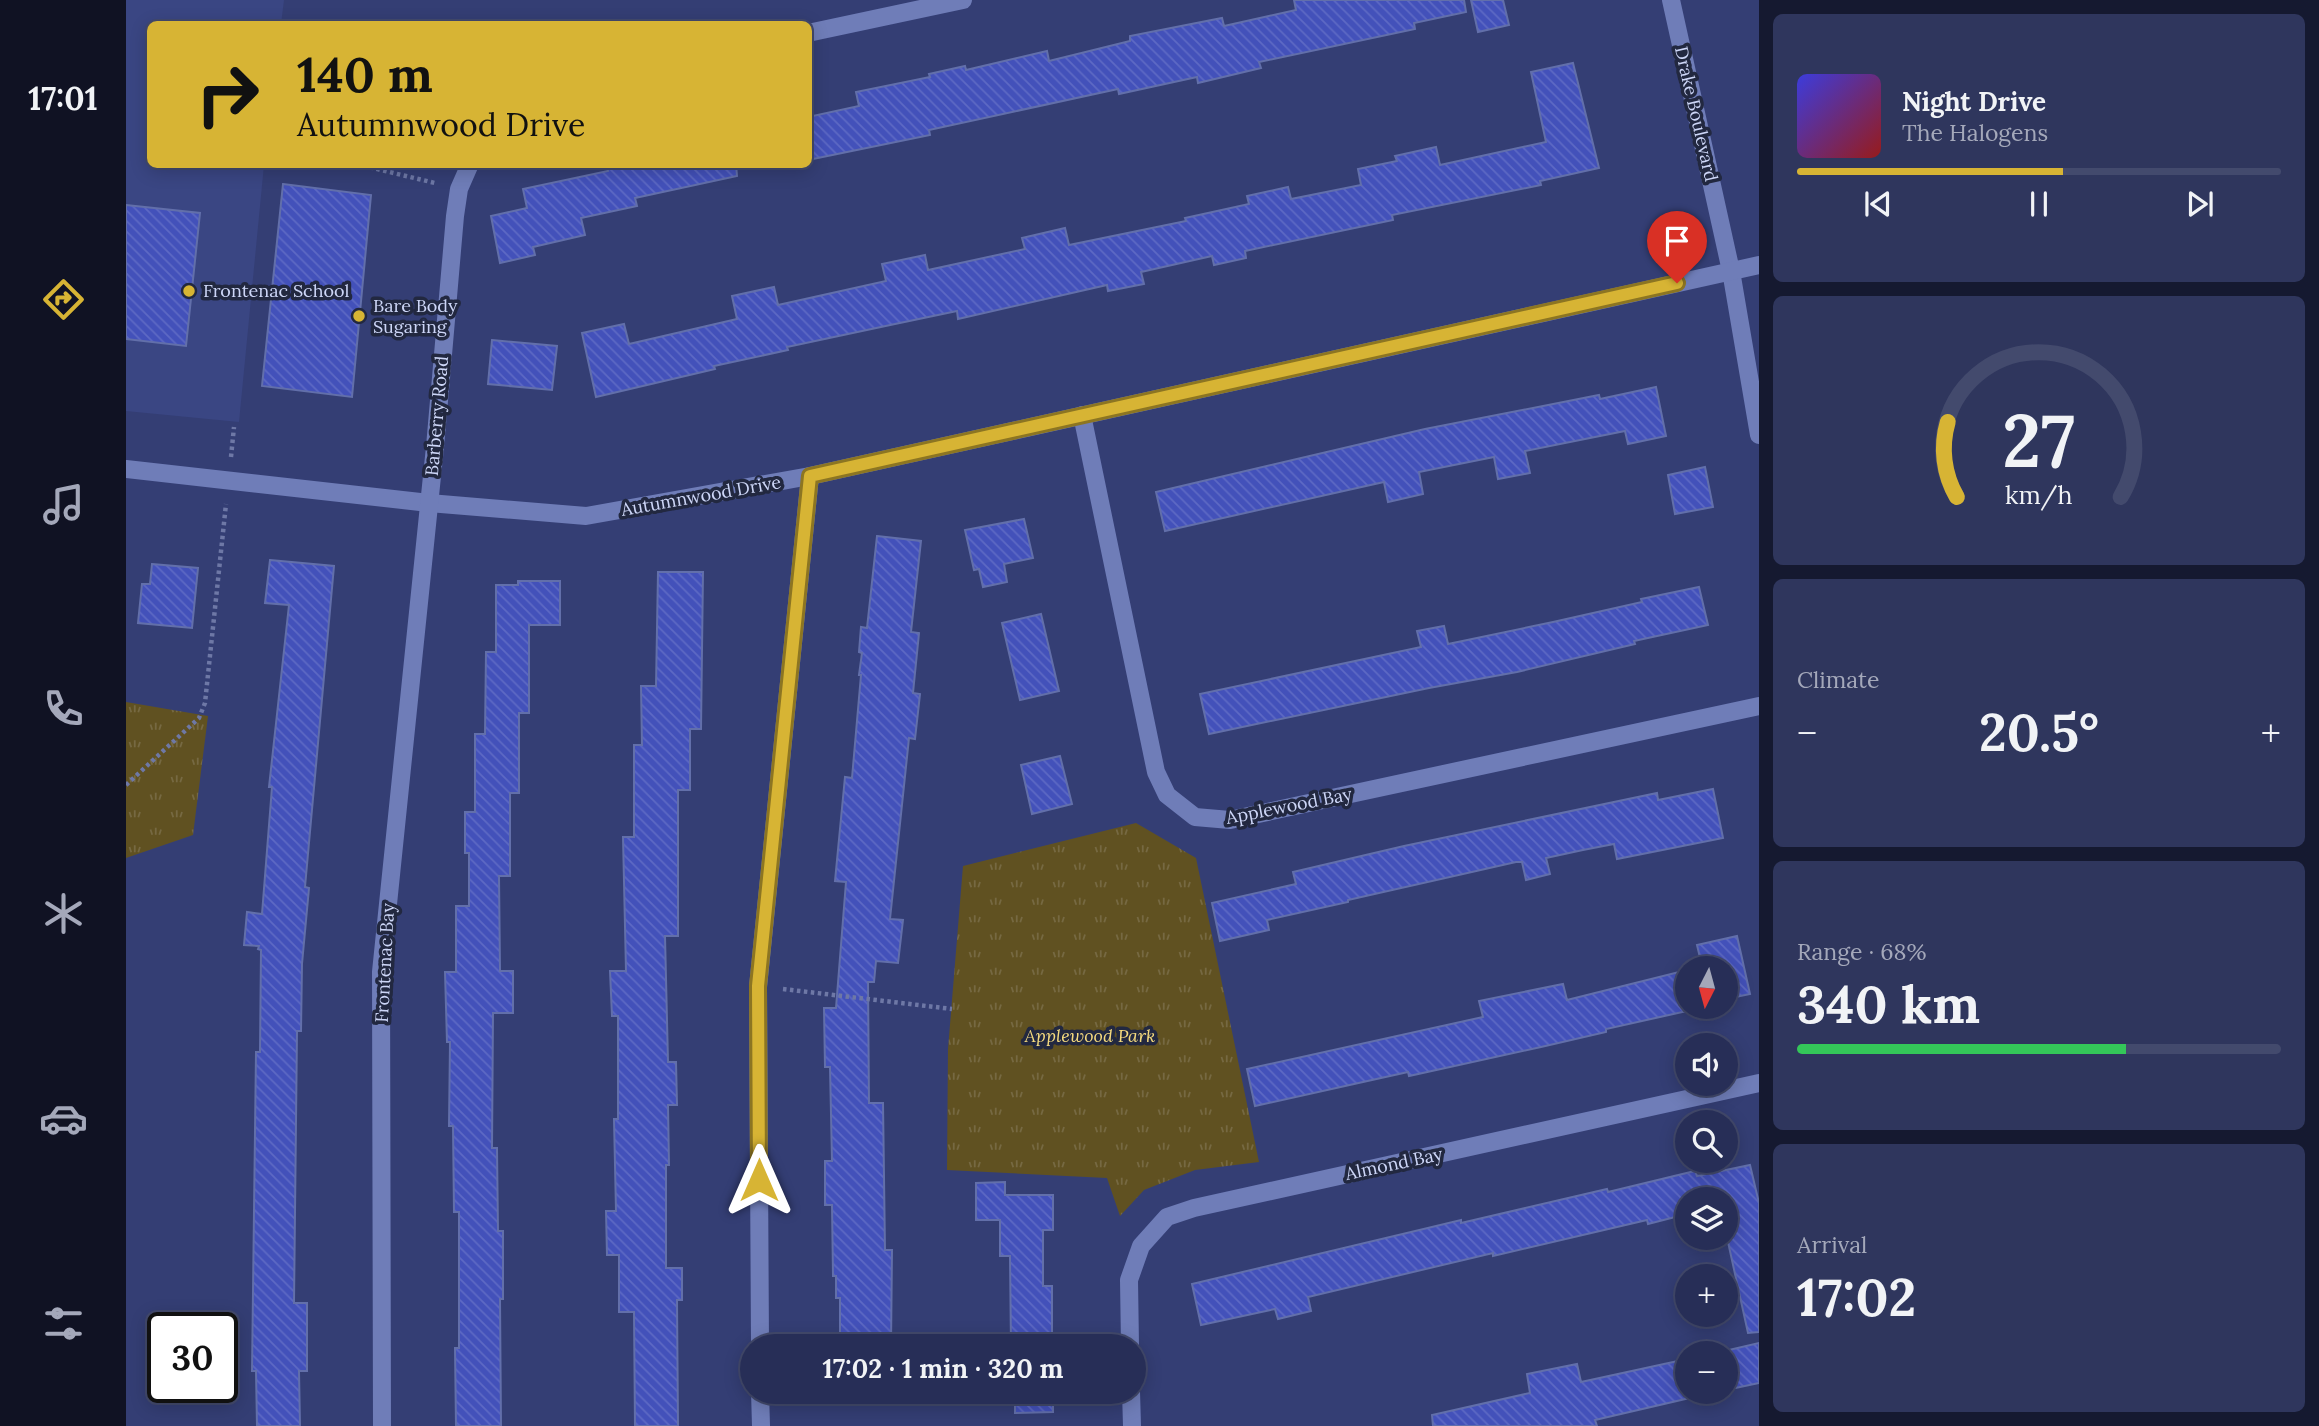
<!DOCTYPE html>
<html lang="en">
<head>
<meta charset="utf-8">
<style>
  :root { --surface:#272e57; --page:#2f365d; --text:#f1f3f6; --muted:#a4a8ba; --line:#434a6d; --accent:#d7b434 }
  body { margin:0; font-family:Lora,serif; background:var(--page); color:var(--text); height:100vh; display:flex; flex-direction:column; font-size:26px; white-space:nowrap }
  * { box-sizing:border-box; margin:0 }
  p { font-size:23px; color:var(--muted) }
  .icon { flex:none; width:38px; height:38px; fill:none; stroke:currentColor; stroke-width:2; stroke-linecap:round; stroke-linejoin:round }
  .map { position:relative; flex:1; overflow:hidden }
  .side { display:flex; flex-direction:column; gap:14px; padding:14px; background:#151930; width:560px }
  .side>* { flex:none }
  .top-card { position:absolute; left:21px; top:21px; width:665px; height:147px; border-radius:10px; box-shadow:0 4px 18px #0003,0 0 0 2px var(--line); background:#d7b434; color:#111; overflow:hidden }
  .needle { width:46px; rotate:186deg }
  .controls { position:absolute; left:1549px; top:956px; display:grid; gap:14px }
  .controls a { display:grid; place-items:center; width:63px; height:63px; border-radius:50%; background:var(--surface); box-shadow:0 4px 18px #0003,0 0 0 2px var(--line); font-size:35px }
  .speed { position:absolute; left:21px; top:1312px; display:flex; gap:14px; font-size:35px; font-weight:700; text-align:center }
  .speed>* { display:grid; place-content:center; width:91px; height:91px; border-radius:50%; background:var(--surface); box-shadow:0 4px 18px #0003,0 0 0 2px var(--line); line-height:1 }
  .speed .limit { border:4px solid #111; border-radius:10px; background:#fff; color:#111 }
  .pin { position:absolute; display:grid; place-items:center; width:60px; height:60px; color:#fff; margin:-72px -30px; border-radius:50% 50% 50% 0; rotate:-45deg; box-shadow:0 0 7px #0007 }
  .pin .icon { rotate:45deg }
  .me { position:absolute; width:77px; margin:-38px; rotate:0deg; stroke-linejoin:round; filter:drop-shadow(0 0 5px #0008) }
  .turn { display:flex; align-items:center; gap:24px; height:147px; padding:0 35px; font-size:32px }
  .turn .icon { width:91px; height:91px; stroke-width:2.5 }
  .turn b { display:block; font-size:49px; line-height:60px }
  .big { font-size:52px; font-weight:700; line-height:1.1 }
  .side .card { flex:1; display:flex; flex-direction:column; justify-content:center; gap:10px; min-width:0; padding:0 24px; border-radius:10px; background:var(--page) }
  .side .dial { align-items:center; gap:0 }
  .dial svg { height:182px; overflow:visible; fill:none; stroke:var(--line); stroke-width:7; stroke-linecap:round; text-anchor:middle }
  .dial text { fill:var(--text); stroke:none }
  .song { display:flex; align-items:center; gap:21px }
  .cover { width:84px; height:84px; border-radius:10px; background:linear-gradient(135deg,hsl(240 70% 55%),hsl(0 70% 35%)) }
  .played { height:7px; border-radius:4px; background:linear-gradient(90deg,var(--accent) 55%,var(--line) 55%) }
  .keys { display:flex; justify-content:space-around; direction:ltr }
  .heat { display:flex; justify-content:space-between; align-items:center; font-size:38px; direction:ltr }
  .charge { height:10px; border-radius:5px; background:linear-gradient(90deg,#34c759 68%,var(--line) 0) }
  .trip { position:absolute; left:614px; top:1334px; width:406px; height:70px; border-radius:35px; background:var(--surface); box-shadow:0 4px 18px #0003,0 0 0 2px var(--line); font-weight:700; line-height:70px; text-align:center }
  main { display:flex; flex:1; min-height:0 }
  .menu { display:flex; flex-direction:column; width:126px; justify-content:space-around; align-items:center; background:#101223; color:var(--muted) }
  .menu .icon { width:49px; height:49px }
  .menu .active { color:var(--accent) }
  .menu b { font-size:32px; color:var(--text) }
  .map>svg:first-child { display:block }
  .built { fill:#3a4683 }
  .park { fill:url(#park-tufts) }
  .building { fill:url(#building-back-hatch); stroke:#626faa; stroke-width:2 }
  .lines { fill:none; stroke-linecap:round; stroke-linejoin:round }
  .path { stroke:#6e78a6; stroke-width:4.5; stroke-dasharray:3.5 3.5; stroke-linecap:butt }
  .minor { stroke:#6f7db8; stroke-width:18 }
  .route-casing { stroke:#8c7522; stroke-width:18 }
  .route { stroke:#d7b434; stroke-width:12 }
  .poi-dot { fill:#d7b434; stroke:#222840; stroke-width:2.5 }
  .labels { text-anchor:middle; stroke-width:7; stroke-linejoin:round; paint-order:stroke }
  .street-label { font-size:18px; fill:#cdd6f7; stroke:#222840 }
  .poi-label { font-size:18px; fill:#cdd6f7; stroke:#222840; text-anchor:start }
  .park-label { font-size:18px; font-style:italic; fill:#f6db7e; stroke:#222840 }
</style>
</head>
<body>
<main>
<nav class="menu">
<b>17:01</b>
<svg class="icon active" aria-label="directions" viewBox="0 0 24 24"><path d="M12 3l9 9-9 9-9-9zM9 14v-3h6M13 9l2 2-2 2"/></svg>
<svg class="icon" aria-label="music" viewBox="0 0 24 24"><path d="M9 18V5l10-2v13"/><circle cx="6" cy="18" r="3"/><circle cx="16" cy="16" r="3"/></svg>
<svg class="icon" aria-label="phone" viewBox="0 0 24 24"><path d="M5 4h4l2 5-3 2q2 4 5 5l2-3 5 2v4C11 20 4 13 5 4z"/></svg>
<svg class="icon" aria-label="climate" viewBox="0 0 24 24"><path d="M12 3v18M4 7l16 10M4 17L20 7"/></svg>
<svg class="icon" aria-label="car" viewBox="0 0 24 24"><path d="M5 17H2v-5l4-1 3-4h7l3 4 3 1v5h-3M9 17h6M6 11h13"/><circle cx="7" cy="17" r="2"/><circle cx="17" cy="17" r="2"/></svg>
<svg class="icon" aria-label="filters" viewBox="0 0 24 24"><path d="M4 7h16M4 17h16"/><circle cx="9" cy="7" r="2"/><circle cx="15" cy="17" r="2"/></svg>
</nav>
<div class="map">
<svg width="1633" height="1426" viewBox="0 0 1633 1426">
  <defs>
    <pattern id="park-tufts" width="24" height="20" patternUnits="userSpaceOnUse" patternTransform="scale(1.75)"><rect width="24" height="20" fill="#605121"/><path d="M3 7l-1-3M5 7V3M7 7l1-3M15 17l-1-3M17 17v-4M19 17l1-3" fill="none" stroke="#766942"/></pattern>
    <pattern id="building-back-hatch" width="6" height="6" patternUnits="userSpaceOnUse" patternTransform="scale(1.75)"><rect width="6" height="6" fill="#4351ba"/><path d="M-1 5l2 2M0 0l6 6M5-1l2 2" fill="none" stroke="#5d69c4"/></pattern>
  </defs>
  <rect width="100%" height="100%" fill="#343e74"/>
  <!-- built -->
  <path class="built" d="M 0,0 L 158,0 L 155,24 L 24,24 L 24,164 L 138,165 L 113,422 L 0,411 Z"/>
  <!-- park -->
  <g class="park">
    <path d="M 0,702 L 82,716 L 67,835 L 0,858 Z"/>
    <path d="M 1010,823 L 1070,858 L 1133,1162 L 1069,1170 L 1018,1190 L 994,1216 L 981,1178 L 821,1170 L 822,1049 L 837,866 Z"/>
  </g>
  <!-- building -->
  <g class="building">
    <path d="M 1168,0 L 1338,0 L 1340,12 L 1288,23 L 1289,29 L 1133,62 L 1135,68 L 1072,83 L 1071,77 L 993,94 L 992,89 L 803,130 L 804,135 L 682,160 L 682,117 L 733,106 L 730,92 L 804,77 L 803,74 L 839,66 L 840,70 L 921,51 L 923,61 L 1004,41 L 1004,36 L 1096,18 L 1098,26 L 1170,10 Z"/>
    <path d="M 1345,0 L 1377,0 L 1383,25 L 1352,32 Z"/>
    <path d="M 1447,63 L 1473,168 L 1414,181 L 1415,185 L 1266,215 L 1267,220 L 1119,251 L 1120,258 L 1088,265 L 1086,256 L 1015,272 L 1018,284 L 982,291 L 981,285 L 832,319 L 831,311 L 769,324 L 661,347 L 662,350 L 588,366 L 589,369 L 470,397 L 456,333 L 498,324 L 503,344 L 611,319 L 606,296 L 648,287 L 652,305 L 760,281 L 756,264 L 799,255 L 802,270 L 899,249 L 896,238 L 939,228 L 943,245 L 1060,221 L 1059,218 L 1123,204 L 1121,196 L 1162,187 L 1165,199 L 1235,185 L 1232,169 L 1271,161 L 1269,156 L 1310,147 L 1314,165 L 1420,142 L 1405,72 Z"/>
    <path d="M 481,164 L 610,164 L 611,176 L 509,198 L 511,206 L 455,218 L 459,235 L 407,247 L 409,255 L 374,263 L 365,216 L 401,208 L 397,189 L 482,171 Z"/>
    <path d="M 157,184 L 245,195 L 226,397 L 136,386 Z"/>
    <path d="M 0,205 L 74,213 L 60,346 L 0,339 Z"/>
    <path d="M 366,340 L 431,346 L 426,390 L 362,384 Z"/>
    <path d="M 1530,387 L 1540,436 L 1502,444 L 1499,431 L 1399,451 L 1404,473 L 1372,479 L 1368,457 L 1293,472 L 1297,494 L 1262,502 L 1258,482 L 1039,531 L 1030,492 L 1299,429 L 1473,395 L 1474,399 Z"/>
    <path d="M 1579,467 L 1587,507 L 1549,514 L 1542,475 Z"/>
    <path d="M 898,519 L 907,558 L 878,564 L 881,582 L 857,587 L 853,569 L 848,570 L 839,530 Z"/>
    <path d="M 751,536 L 795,541 L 785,632 L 793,633 L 787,693 L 794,694 L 789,739 L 783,738 L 764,919 L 777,920 L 772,963 L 750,961 L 748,982 L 742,982 L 743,1103 L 757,1103 L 759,1250 L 766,1250 L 765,1346 L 714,1346 L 714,1298 L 710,1298 L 710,1276 L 707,1276 L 706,1205 L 699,1205 L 699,1161 L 706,1161 L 704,1067 L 699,1067 L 698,1008 L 710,1008 L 720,882 L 709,881 L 719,777 L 726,778 L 735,675 L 733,675 L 736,653 L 733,652 L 735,627 L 741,628 Z"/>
    <path d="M 144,560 L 208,566 L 179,887 L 183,888 L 176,964 L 175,1031 L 171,1031 L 168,1303 L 181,1303 L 181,1371 L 173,1371 L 174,1426 L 131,1426 L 130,1371 L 126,1371 L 130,1052 L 134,1052 L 135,950 L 132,949 L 133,946 L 118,945 L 121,912 L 136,914 L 146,787 L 143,787 L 163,605 L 139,603 Z"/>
    <path d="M 26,564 L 72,568 L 66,628 L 12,623 L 16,584 L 24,584 Z"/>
    <path d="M 532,572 L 577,572 L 575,729 L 564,729 L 564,790 L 552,790 L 552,936 L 539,936 L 542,1062 L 550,1062 L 551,1105 L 542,1105 L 543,1165 L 540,1165 L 540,1268 L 556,1268 L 556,1300 L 551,1300 L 552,1426 L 509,1426 L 508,1312 L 493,1312 L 493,1255 L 481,1255 L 480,1211 L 490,1211 L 488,1119 L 492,1119 L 492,1016 L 486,1016 L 484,971 L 500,971 L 497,837 L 508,837 L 508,745 L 516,745 L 515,686 L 530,686 Z"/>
    <path d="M 392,581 L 434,581 L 434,625 L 403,625 L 403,713 L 393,713 L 393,793 L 384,793 L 384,876 L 373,876 L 374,971 L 387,971 L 387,1013 L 367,1013 L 366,1148 L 371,1148 L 372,1231 L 377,1231 L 377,1299 L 374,1299 L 375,1426 L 330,1426 L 329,1348 L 333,1348 L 333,1212 L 328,1212 L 327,1126 L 323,1126 L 324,1042 L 321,1042 L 319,972 L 330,972 L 330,906 L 343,906 L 343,853 L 339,853 L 339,812 L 349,812 L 349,734 L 359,734 L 360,652 L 370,652 L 370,585 L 392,585 Z"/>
    <path d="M 1573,587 L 1582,625 L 1508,641 L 1509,644 L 1391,672 L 1303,688 L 1083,734 L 1074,694 L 1295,647 L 1291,631 L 1318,626 L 1322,644 L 1427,622 L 1516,602 L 1515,599 Z"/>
    <path d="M 915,614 L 933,691 L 894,700 L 876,623 Z"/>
    <path d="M 934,756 L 946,804 L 906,814 L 895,765 Z"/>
    <path d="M 1587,789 L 1597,838 L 1491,859 L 1488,844 L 1457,850 L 1420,858 L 1424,874 L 1400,880 L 1396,862 L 1390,862 L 1222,900 L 1222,902 L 1141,920 L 1143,930 L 1094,941 L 1086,903 L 1170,884 L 1167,872 L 1278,846 L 1531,793 L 1532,800 Z"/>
    <path d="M 1611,936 L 1624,994 L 1600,999 L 1600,968 L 1570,968 L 1576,966 L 1571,945 Z"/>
    <path d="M 1561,970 L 1561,1006 L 1566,1006 L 1560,1007 L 1561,1011 L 1480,1029 L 1480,1032 L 1415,1047 L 1283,1076 L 1282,1072 L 1129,1106 L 1121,1069 L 1357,1017 L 1353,1001 L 1437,984 L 1441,1000 Z"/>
    <path d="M 1624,1165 L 1633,1203 L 1633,1332 L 1622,1333 L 1600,1233 L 1600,1199 L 1561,1199 L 1561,1214 L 1522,1224 L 1521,1220 L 1367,1256 L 1367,1253 L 1182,1297 L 1185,1311 L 1152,1319 L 1149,1309 L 1075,1325 L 1066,1284 L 1285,1232 L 1335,1220 L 1335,1223 L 1481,1189 L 1482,1192 L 1569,1171 L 1571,1176 Z"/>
    <path d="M 879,1182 L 879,1195 L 927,1195 L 927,1230 L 917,1230 L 917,1286 L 926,1286 L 926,1346 L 885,1346 L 884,1256 L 874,1256 L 874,1220 L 850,1220 L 850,1183 Z"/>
    <path d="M 1633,1343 L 1633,1383 L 1600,1390 L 1600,1353 L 1590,1353 Z"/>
    <path d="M 1561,1359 L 1561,1391 L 1594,1391 L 1469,1420 L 1471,1426 L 1307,1426 L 1306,1415 L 1404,1393 L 1401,1374 L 1451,1364 L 1455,1382 Z"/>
    <path d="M 889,1391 L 927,1391 L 927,1412 L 889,1413 Z"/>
  </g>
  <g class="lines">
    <!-- path -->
    <g class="path">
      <path d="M 230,164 L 309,183"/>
      <path d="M 105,457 L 108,427"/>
      <path d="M 0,785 L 73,718 L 79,703 L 100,504"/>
      <path d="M 657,989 L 826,1009"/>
    </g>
    <!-- minor -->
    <g class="minor">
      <path d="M 1545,0 L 1605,271 L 1633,435"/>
      <path d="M 682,33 L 837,0"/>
      <path d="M 956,415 L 1030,772 L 1041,795 L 1069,817 L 1104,820 L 1633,706"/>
      <path d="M 0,469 L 303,503 L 460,516 L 684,476 L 1633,265"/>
      <path d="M 634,1346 L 632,987 L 684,476"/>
      <path d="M 1004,1346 L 1003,1280 L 1015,1246 L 1041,1217 L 1068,1208 L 1633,1083"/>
      <path d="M 634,1391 L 635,1426"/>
      <path d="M 1005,1391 L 1006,1426"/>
      <path d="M 256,1426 L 255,972 L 309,447 L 329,216 L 333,189 L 344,164"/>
    </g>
  </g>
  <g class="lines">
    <!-- route casing -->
    <g class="route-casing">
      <path id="route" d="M 633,1180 L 632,986 L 684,476 L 1551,283"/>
    </g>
    <!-- route -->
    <use href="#route" class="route"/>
  </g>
  <!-- markers -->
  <g class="poi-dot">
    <circle cx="63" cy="291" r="7"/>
    <circle cx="233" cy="316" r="7"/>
  </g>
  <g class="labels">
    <!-- street labels -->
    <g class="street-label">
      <text transform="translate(1570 114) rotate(77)" y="6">Drake Boulevard</text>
      <text transform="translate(311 416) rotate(-85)" y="6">Barberry Road</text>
      <text transform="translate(575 496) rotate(-10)" y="6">Autumnwood Drive</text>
      <text transform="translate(1163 806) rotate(-11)" y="6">Applewood Bay</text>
      <text transform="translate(259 963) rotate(-87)" y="6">Frontenac Bay</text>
      <text transform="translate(1268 1164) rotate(-12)" y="6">Almond Bay</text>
    </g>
    <!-- poi labels -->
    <g class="poi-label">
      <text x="77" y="297">Frontenac School</text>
      <text x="247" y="312">Bare Body<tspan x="247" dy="21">Sugaring</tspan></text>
    </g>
    <!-- park labels -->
    <g class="park-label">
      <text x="964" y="1042">Applewood Park</text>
    </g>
  </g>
</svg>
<div class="controls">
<a><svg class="needle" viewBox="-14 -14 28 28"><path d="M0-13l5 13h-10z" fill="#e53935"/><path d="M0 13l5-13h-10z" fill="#a4a8ba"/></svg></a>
<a><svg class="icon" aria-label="sound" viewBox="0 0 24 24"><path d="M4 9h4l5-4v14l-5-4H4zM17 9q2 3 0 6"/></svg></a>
<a><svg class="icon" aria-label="search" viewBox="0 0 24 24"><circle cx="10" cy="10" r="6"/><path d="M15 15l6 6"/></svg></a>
<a><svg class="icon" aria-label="layers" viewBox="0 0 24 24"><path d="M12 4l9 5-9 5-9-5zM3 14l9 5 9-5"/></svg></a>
<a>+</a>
<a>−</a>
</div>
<div class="speed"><div class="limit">30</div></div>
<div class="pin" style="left:1551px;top:283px;background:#d93025"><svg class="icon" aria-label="arrive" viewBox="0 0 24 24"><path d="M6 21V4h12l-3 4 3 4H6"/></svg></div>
<svg class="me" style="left:633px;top:1180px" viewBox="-20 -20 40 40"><path d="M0-17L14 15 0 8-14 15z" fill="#d7b434" stroke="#fff" stroke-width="4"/></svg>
<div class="trip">17:02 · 1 min · 320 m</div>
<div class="top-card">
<div class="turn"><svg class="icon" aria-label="right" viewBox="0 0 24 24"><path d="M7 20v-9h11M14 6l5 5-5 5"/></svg><div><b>140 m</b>Autumnwood Drive</div></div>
</div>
</div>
<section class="side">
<div class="card">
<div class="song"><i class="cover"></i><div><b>Night Drive</b><p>The Halogens</p></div></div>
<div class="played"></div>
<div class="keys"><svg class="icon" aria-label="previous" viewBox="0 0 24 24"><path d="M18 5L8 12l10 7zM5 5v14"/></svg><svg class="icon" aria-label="pause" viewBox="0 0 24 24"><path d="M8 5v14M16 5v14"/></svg><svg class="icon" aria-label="next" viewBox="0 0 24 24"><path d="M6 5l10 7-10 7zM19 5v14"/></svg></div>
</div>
<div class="card dial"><svg viewBox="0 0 100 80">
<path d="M14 69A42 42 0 1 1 86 69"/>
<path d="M14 69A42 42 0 0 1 10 36" stroke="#d7b434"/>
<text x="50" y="56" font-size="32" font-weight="700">27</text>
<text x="50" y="72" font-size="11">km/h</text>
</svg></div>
<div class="card"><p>Climate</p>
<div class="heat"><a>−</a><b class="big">20.5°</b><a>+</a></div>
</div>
<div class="card"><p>Range · 68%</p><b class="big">340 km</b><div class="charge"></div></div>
<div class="card"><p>Arrival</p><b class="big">17:02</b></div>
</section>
</main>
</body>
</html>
